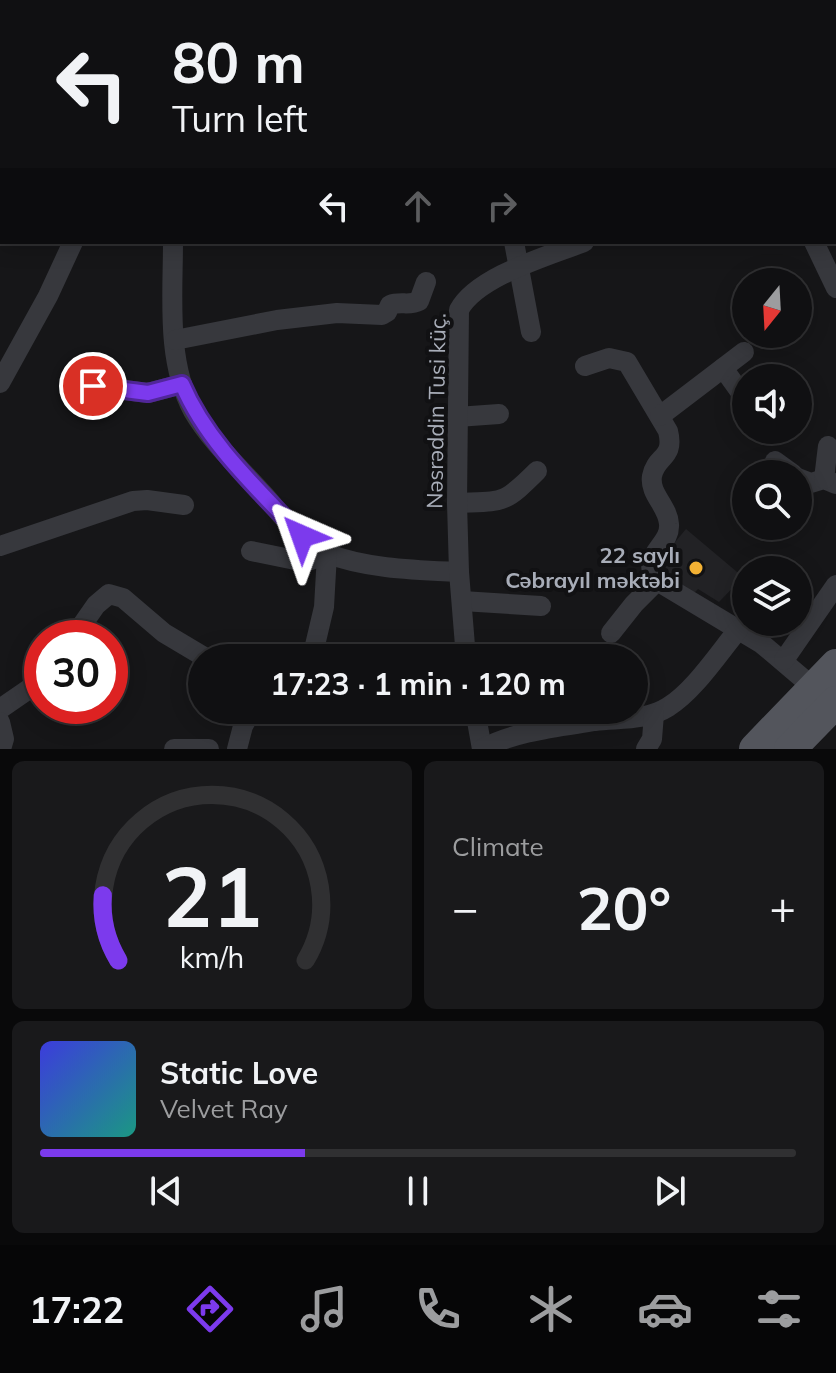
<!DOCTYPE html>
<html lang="en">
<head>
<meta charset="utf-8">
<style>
  :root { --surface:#101012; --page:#19191b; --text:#f1f3f6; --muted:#9c9d9f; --line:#303032; --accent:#7c3aed }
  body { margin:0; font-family:Mulish,sans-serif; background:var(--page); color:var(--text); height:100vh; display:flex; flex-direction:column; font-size:30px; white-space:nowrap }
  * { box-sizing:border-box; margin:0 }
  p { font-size:26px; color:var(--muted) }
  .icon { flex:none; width:44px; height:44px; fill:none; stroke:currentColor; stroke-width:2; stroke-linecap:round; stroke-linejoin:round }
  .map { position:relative; height:749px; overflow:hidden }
  .details { display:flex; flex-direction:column; gap:12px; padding:12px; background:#09090a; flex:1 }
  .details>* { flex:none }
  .hud { position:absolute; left:0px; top:0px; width:836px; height:244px; box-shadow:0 4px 20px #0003,0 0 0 2px var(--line); background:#101012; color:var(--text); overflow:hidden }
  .needle { width:52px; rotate:198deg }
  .controls { position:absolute; left:732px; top:268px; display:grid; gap:16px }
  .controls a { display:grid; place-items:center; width:80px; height:80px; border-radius:50%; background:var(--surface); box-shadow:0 4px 20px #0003,0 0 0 2px var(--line); font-size:40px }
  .speed { position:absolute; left:24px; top:620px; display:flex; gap:16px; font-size:40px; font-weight:700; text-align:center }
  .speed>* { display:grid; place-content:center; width:104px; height:104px; border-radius:50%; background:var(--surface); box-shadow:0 4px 20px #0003,0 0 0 2px var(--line); line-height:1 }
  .speed .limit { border:12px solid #d22; background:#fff; color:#111 }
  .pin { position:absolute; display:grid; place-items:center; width:68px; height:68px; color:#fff; margin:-34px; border:4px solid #fff; border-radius:50%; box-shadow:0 2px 8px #0007 }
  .me { position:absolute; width:88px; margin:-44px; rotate:317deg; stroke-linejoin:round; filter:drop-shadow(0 0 6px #0008) }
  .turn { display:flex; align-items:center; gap:28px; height:168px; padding:0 40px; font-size:36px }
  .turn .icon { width:104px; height:104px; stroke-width:2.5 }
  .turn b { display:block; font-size:56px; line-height:68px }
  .lanes { display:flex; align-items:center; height:76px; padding:0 40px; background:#0003; justify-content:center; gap:40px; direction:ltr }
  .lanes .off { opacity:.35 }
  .big { font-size:60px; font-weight:700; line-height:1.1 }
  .details .tile { flex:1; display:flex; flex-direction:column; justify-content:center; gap:12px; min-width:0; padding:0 28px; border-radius:12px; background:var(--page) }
  .details .dial { align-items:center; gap:0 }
  .dial svg { height:208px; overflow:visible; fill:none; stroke:var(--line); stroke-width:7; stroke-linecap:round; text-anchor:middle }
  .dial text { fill:var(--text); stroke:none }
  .song { display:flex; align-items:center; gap:24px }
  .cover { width:96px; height:96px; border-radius:12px; background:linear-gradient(135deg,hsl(240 70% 55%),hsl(170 70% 35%)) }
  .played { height:8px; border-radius:4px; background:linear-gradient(90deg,var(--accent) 35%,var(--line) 35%) }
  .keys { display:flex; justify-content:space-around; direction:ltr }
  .heat { display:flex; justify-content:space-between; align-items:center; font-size:44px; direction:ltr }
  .details .tiles { flex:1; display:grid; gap:12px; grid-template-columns:1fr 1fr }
  .tile:last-child { grid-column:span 2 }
  .trip { position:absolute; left:188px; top:644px; width:460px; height:80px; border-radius:40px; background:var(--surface); box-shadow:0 4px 20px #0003,0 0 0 2px var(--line); font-weight:700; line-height:80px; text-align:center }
  .tab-bar { display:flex; height:128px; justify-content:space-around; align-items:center; background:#060607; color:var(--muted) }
  .tab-bar .icon { width:56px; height:56px }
  .tab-bar .selected { color:var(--accent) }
  .tab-bar b { font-size:36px; color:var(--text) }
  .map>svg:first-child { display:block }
  .built { fill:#222225 }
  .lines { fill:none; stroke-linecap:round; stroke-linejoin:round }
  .minor { stroke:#37383d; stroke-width:20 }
  .primary { stroke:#53555c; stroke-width:32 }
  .route-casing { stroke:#51269a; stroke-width:20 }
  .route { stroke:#7c3aed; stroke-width:14 }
  .poi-dot { fill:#f2b134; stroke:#111113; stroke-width:3 }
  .labels { text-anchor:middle; stroke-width:8; stroke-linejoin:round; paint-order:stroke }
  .street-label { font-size:22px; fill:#a8adb8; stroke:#111113 }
  .poi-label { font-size:22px; font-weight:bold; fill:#a8adb8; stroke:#111113; text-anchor:end }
</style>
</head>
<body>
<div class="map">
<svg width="836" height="749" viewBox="0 0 836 749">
  <rect width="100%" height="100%" fill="#161618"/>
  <!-- built -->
  <path class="built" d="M 686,529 L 743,577 L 719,602 L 698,589 L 690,597 L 662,576 L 661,559 Z"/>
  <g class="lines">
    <!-- minor -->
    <g class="minor">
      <path d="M 456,0 L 461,2"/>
      <path d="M 643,0 L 644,2"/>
      <path d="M 142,2 L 142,0"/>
      <path d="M 0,121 L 2,121"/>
      <path d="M 173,242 C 173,296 166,361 193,411 C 211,442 240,468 264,495 C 282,515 301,543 326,553 C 366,569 417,570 459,572"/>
      <path d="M 514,242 L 531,332"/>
      <path d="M 814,242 L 836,288"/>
      <path d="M 175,340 L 277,320 L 337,313 L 382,315 L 387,312 L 390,305 C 400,301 410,306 419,301 L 426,282"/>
      <path d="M 585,366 L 609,358 L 627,362 L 668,431 C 675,459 656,455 652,476 C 649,494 668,506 669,524 C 671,547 638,554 657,581 L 762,644 L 814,688"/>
      <path d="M 723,368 L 746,400"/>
      <path d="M 0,383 L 48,296 L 73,242"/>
      <path d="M 93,386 L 148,393 L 182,384"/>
      <path d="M 660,416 L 744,352"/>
      <path d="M 457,417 L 499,414"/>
      <path d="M 775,461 L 793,474"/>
      <path d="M 798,478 L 811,483 L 824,479 L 836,484"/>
      <path d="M 824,479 L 828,446"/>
      <path d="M 457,503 C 504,501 503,505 537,471"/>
      <path d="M 0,546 L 133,501 L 147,500 L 184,505"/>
      <path d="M 251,551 L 305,562 L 327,554 L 324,607 L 312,658"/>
      <path d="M 462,601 L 541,606"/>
      <path d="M 611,633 L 634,604 L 657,581"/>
      <path d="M 73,638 L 96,605 L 109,594 L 123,598 L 164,633 L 206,658"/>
      <path d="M 466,658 L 459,572 L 457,503 L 459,310 C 477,276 549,256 584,242"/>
      <path d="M 784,660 L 836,585"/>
      <path d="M 0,709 L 42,680"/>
      <path d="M 475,710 L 482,749"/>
      <path d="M 0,722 L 4,739 L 1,749"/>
      <path d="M 174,749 L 209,749"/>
      <path d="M 237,749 L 243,726 L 252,710"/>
      <path d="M 482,749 C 515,731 558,727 595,721 C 619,718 646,721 668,707 C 694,691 718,654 738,630"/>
      <path d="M 646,749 L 652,739 L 654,714"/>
    </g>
    <!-- primary -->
    <g class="primary">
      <path d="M 755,749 L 836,665"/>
      <path d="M 790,749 L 836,702"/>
    </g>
  </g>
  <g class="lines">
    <!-- route casing -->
    <g class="route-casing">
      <path id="route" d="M 93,386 L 148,393 L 182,384 C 207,443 258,489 302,536"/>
    </g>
    <!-- route -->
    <use href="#route" class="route"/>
  </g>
  <!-- markers -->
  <circle class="poi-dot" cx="696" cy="568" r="8"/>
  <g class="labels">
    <!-- street labels -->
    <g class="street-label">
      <text transform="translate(436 411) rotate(-89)" y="8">Nəsrəddin Tusi küç.</text>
    </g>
    <!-- poi labels -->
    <g class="poi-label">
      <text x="680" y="563">22 saylı<tspan x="680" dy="25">Cəbrayıl məktəbi</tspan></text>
    </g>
  </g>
</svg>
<div class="controls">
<a><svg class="needle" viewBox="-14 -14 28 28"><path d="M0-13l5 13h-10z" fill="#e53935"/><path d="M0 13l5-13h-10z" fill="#9c9d9f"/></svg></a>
<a><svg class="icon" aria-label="sound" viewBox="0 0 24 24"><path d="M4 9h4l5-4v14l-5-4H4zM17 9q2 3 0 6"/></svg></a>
<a><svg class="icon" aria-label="search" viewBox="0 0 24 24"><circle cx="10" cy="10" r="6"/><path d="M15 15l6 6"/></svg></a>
<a><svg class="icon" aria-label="layers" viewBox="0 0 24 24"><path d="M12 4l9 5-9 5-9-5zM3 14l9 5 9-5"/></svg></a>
</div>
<div class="speed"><div class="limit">30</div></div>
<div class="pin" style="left:93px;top:386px;background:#d93025"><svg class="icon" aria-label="arrive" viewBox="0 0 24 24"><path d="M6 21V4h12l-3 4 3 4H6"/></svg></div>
<svg class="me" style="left:302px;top:536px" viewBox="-20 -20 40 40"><path d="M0-17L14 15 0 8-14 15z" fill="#7c3aed" stroke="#fff" stroke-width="4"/></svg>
<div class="trip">17:23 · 1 min · 120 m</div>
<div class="hud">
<div class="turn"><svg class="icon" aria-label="left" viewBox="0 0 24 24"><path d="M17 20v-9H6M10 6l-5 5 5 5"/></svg><div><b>80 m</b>Turn left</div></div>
<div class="lanes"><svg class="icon" aria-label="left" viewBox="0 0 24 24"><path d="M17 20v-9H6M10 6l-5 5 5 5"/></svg><svg class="icon off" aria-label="ahead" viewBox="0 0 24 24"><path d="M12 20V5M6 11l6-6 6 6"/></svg><svg class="icon off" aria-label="right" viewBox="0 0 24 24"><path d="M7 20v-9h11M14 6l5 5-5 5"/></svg></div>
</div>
</div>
<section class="details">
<div class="tiles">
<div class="tile dial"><svg viewBox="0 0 100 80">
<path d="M14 69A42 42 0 1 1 86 69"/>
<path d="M14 69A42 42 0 0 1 8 44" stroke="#7c3aed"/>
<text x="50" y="56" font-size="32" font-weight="700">21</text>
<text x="50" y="72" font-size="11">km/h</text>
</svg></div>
<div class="tile"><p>Climate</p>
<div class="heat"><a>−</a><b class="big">20°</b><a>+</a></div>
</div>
<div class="tile">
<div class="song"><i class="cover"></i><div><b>Static Love</b><p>Velvet Ray</p></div></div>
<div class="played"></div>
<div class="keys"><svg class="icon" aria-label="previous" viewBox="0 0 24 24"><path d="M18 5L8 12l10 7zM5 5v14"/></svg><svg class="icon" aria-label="pause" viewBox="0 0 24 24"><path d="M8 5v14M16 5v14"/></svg><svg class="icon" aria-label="next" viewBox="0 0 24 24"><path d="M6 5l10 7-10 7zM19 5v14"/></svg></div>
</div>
</div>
</section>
<nav class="tab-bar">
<b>17:22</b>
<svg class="icon selected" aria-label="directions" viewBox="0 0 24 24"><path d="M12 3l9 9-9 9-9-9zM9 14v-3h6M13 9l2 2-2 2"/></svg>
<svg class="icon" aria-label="music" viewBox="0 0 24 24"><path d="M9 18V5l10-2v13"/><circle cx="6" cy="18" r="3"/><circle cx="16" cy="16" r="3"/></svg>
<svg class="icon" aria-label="phone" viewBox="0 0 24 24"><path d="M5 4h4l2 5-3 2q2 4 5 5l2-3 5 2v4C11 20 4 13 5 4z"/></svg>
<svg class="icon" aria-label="climate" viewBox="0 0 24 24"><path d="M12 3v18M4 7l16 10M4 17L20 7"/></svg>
<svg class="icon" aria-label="car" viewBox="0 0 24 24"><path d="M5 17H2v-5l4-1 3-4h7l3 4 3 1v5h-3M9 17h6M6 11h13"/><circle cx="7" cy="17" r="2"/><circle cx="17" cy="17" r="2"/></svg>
<svg class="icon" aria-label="filters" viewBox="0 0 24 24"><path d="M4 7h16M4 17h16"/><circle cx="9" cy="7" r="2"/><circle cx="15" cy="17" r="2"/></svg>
</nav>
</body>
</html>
